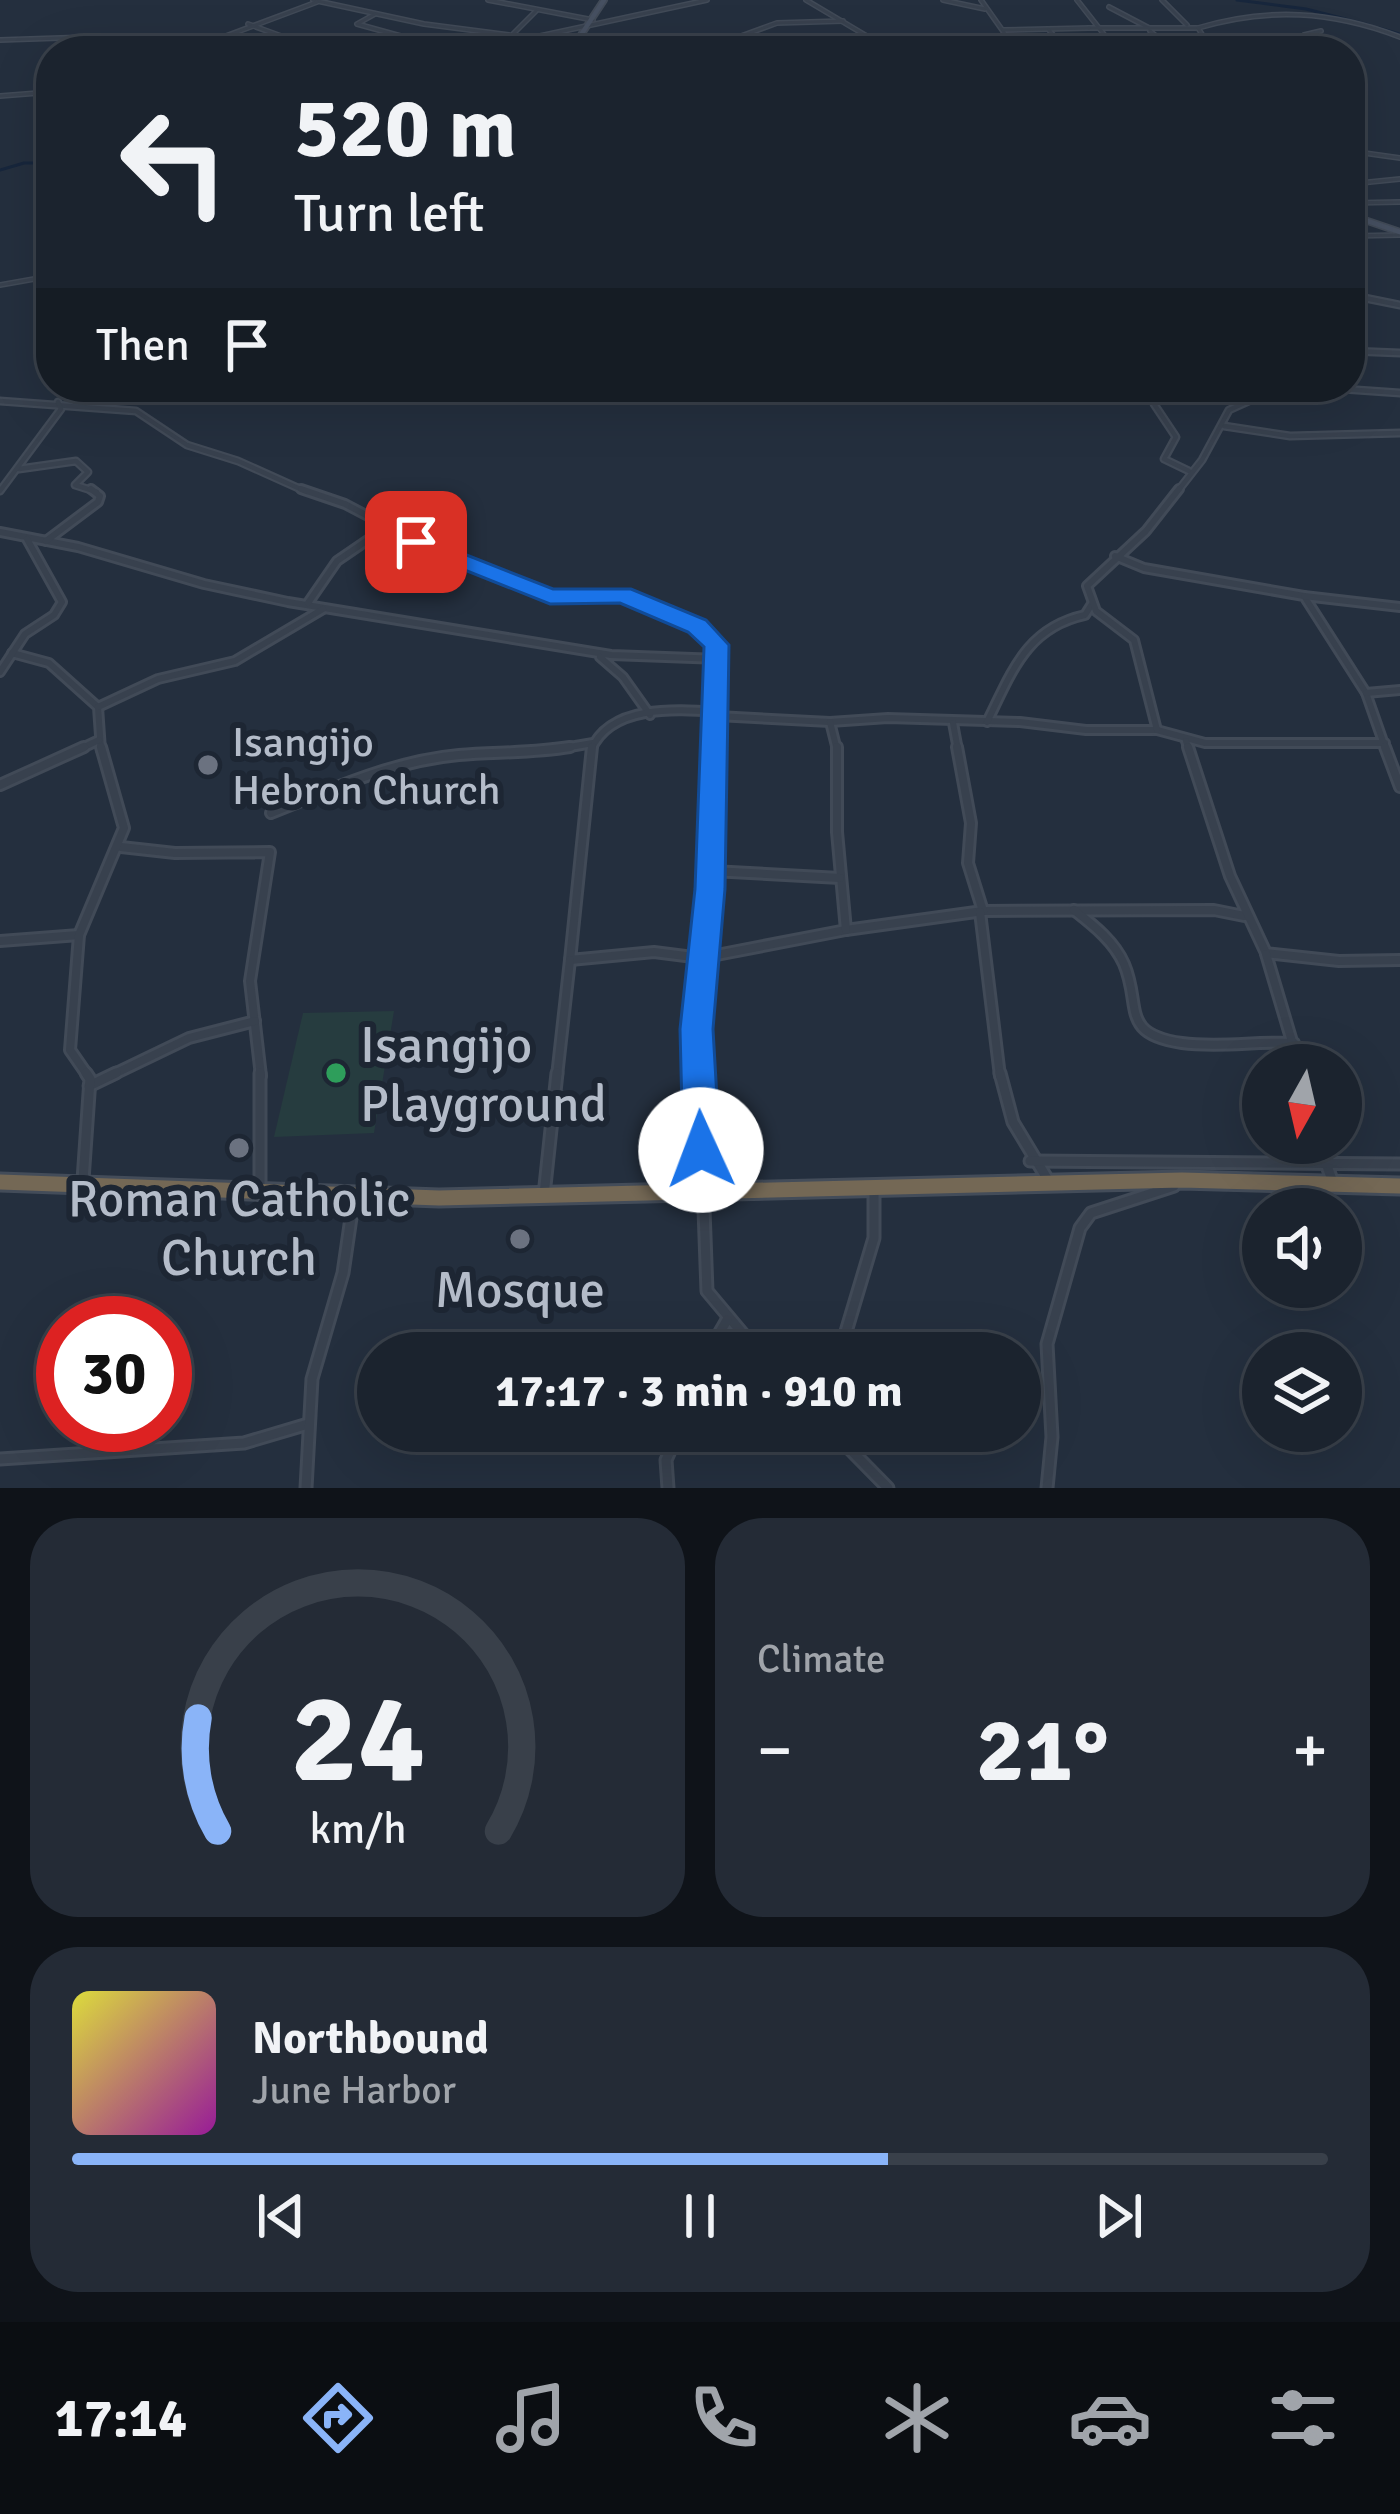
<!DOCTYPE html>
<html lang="en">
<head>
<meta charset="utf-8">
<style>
  :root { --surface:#1b232e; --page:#242b36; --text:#f1f3f6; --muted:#a0a4aa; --line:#39404a; --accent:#8ab4f8 }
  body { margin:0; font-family:Signika,sans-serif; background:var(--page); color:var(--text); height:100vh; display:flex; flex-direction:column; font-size:45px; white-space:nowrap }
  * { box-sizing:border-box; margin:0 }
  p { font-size:39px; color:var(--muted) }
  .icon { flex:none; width:66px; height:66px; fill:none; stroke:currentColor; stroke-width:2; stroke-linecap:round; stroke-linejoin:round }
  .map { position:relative; height:1488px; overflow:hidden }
  .side { display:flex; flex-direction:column; gap:30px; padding:30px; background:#0f1319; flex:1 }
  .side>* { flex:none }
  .banner { position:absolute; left:36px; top:36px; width:1329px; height:366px; border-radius:48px; box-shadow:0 12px 48px #0002,0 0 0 3px var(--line); background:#1b232e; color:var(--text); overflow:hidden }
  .needle { width:78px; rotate:188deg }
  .controls { position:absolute; left:1242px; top:1044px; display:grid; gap:24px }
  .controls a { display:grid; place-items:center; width:120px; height:120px; border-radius:50%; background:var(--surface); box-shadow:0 12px 48px #0002,0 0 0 3px var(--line); font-size:60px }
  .speed { position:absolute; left:36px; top:1296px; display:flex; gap:24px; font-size:60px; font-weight:700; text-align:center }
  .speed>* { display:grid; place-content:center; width:156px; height:156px; border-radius:50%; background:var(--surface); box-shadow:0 12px 48px #0002,0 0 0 3px var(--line); line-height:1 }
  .speed .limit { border:18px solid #d22; background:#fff; color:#111 }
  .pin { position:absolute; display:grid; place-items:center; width:102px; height:102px; color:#fff; margin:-51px; border-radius:24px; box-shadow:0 6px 18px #0006 }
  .me { position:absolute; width:132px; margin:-66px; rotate:358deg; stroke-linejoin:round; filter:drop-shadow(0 0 9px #0008) }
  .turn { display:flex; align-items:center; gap:42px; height:252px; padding:0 60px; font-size:54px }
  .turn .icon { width:156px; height:156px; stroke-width:2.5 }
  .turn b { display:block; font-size:84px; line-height:102px }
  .then { display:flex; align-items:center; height:114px; padding:0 60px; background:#0003; gap:24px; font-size:45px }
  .big { font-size:90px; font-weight:700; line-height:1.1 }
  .side .tile { flex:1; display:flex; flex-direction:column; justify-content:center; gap:18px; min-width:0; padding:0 42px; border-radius:48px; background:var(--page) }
  .side .dial { align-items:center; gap:0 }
  .dial svg { height:312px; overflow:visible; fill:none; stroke:var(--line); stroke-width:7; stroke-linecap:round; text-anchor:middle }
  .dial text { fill:var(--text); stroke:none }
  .song { display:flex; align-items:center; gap:36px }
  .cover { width:144px; height:144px; border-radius:18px; background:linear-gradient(135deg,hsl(60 70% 55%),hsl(300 70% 35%)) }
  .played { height:12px; border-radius:6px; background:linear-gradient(90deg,var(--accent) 65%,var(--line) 65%) }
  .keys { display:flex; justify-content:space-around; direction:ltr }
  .heat { display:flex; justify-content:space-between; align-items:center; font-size:66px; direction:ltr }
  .side .tiles { flex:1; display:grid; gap:30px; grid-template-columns:1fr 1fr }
  .tile:last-child { grid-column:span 2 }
  .trip { position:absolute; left:357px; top:1332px; width:684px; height:120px; border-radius:60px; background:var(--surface); box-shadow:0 12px 48px #0002,0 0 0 3px var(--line); font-weight:700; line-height:120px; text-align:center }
  .menu { display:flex; height:192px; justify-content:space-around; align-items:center; background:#0b0e12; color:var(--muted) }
  .menu .icon { width:84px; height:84px }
  .menu .on { color:var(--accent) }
  .menu b { font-size:54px; color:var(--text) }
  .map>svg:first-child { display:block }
  .green { fill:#263c3f }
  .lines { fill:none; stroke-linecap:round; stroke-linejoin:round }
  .stream { stroke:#17263c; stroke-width:3 }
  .street-far4-casing { stroke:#414a57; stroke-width:6 }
  .street-far3-casing { stroke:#414a57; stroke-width:9 }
  .street-far2-casing { stroke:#414a57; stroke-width:12 }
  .street-far1-casing { stroke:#414a57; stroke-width:14 }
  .street-casing { stroke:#414a57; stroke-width:15 }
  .secondary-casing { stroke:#414a57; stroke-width:8 }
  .highway-casing { stroke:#434c59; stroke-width:21 }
  .street-far4 { stroke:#38414e; stroke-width:3 }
  .street-far3 { stroke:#38414e; stroke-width:4.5 }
  .street-far2 { stroke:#38414e; stroke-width:6 }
  .street-far1 { stroke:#38414e; stroke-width:8 }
  .street { stroke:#38414e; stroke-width:9 }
  .secondary { stroke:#465061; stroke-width:4.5 }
  .highway { stroke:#746855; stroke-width:15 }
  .route { fill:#1a73e8; stroke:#114b97; stroke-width:3 }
  .worship-dot { fill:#6b7280; stroke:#1d2633; stroke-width:4.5 }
  .leisure-dot { fill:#2e9e5b; stroke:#1d2633; stroke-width:4.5 }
  .labels { text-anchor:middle; stroke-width:12; stroke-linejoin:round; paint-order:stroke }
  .poi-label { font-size:42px; fill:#b4bcc9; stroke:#1d2633; text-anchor:start }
  .near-poi-label { font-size:51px; fill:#b4bcc9; stroke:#1d2633 }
</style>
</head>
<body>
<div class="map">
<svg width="1400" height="1488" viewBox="0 0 1400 1488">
  <rect width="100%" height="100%" fill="#242f3e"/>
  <!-- green -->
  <path class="green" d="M 394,1011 L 374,1133 L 274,1137 L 303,1013 Z"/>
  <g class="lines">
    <!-- stream -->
    <g class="stream">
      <path d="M 1237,0 L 1306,9 L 1369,25"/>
      <path d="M 1379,28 L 1400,34"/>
      <path d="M 0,170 L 24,163 L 51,163"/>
    </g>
    <!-- street-far4 casing -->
    <g class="street-far4-casing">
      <g id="street-far4">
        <path d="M 313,0 L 424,24 L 509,35 L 547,49"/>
        <path d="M 488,0 L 593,20"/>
        <path d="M 806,0 L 892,51"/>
        <path d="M 943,0 L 985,9"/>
        <path d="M 981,0 L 1017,51"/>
        <path d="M 1077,0 L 1117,51"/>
        <path d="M 1162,0 L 1187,25"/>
        <path d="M 1109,7 L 1149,28"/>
        <path d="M 375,14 L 357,24 L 415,40 L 434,51"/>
        <path d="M 248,24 L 322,51"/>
        <path d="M 1089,28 L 1198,28"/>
        <path d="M 1003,30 L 1089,28"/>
        <path d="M 1049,30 L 1060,43 L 1055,51"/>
        <path d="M 1150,31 L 1174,51"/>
        <path d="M 513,34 L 536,11"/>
        <path d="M 0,40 L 120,36 L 142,51"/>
        <path d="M 1203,44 L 1265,51"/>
        <path d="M 498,45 L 707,0"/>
        <path d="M 186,51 L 317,2"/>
        <path d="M 458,51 L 498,45 L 569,51"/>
        <path d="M 647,51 L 722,43 L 777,23 L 843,21"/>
        <path d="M 1201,51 L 1205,39 L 1198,28 C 1268,7 1332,11 1400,37"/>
        <path d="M 1318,51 L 1304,35 L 1321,31"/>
        <path d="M 0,96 L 51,92"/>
        <path d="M 1350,151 L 1400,158"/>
        <path d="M 1350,184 L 1400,179"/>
        <path d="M 1350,203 L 1400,202"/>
        <path d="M 1350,236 L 1400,235"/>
        <path d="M 1350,251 L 1358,236"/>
        <path d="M 1350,258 L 1352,265"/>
        <path d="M 0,285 L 51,276"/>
      </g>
    </g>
    <!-- street-far3 casing -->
    <g class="street-far3-casing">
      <g id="street-far3">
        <path d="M 1350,295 L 1400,305"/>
        <path d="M 1350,351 L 1400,353"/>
        <path d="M 1152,387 L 1154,404 L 1176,437 L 1164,459 L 1189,471"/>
        <path d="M 1314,387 L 1400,393"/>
        <path d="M 0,401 L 136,411 L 187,445 L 238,461 L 307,492"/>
        <path d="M 1224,426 L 1290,436 L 1400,433"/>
        <path d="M 19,469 L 76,461 L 88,472 L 75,485 L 97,492"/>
        <path d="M 0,491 L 61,409 L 58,402"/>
        <path d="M 1177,492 L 1202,460 L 1229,410 L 1280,387"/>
      </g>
    </g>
    <!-- street-far2 casing -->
    <g class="street-far2-casing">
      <g id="street-far2">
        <path d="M 301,489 L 345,504 L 440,554 L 532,586 L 550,597 L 617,594 L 710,634 L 720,654 L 716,750"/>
        <path d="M 0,532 L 78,547 L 204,584 L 288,602 L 611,655 L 720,659"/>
        <path d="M 46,541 L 98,502 L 100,496 L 91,489"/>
        <path d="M 1115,556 L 1144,568 L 1304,596 L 1366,693 L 1386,750"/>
        <path d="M 1304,596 L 1400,607"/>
        <path d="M 308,603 L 337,561 L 375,535 L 380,523"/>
        <path d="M 12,653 L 49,663 L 98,707 L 101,750"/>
        <path d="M 600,657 L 623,677 L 650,715"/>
        <path d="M 0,672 L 25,634 L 54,615 L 62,602 L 27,539"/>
        <path d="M 1366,693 L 1400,690"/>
        <path d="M 98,707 L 158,679 L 235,661 L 323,609"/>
        <path d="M 717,716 L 830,722 L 888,718 L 1020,722 L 1086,730 L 1157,730 L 1205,743 L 1385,743"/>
        <path d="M 830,722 L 837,750"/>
        <path d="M 987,722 C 1012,672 1026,628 1085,615 L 1092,604"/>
        <path d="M 953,723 L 958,750"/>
        <path d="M 1157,730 L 1134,640 L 1096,611 L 1087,586 L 1146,531 L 1179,489"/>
        <path d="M 1186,741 L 1189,750"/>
        <path d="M 78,750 L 99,740"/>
        <path d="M 552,750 L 593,743"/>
        <path d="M 591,750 C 610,705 674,709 717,712"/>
      </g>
    </g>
    <!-- street-far1 casing -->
    <g class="street-far1-casing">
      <g id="street-far1">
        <path d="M 592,747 L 570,960 L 654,952 L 701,958 L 846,930 L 983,911 L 1214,910 L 1244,916"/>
        <path d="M 837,747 L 837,832 L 846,930"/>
        <path d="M 957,747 L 971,823 L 968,863 L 983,911"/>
        <path d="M 1188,747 L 1230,876 L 1266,953 L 1339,961 L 1400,960"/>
        <path d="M 1385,747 L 1400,787"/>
        <path d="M 0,785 L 84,747"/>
        <path d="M 271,813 C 332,789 393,761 459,755 C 496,752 533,753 570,747"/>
        <path d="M 121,847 L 175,853 L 270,852 L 250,981 L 261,1076"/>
        <path d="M 712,871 L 840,878"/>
        <path d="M 1074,910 C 1093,925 1114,941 1124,964 C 1142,1006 1119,1034 1182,1043 C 1219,1048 1257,1041 1294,1043"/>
        <path d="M 980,912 L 1000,1076"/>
        <path d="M 0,941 L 79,935"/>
        <path d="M 1266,954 L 1299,1065"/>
        <path d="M 88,1076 L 70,1050 L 79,935 L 124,828 L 101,747"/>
        <path d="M 110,1076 L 189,1038 L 255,1021"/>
        <path d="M 557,1076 L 570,960"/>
        <path d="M 699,1076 L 697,1029 L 716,747"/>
      </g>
    </g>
    <!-- street casing -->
    <g class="street-casing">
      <g id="street">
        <path d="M 699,1073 L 707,1291 L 759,1353"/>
        <path d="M 1000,1073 L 1013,1122 L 1048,1180"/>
        <path d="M 89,1086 L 116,1073"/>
        <path d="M 1319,1143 L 1332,1180"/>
        <path d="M 1030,1161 L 1400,1164"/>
        <path d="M 83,1180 L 90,1079 L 86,1073"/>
        <path d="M 260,1190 L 260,1073"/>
        <path d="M 544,1195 L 557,1073"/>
        <path d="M 708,1353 L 727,1320"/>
        <path d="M 851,1353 L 845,1335 L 874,1238 L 874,1191"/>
        <path d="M 832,1431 L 888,1488"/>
        <path d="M 0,1459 L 244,1443 L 308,1424"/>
        <path d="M 306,1488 L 312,1379 L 343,1273 L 354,1197"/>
        <path d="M 668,1488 L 666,1460 L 679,1431"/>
        <path d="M 1047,1488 L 1052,1437 L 1047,1344 L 1080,1228 L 1091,1213 L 1174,1186"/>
      </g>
    </g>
    <!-- secondary casing -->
    <g class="secondary-casing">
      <g id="secondary">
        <path d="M 578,51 L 573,47 L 604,0"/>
        <path d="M 1350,215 L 1400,232"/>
      </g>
    </g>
    <!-- highway casing -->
    <g class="highway-casing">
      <path id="highway" d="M 0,1182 L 439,1198 L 1182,1180 L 1400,1186"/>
    </g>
    <!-- street-far4 -->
    <use href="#street-far4" class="street-far4"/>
    <!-- street-far3 -->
    <use href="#street-far3" class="street-far3"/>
    <!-- street-far2 -->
    <use href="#street-far2" class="street-far2"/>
    <!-- street-far1 -->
    <use href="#street-far1" class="street-far1"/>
    <!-- street -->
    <use href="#street" class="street"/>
    <!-- secondary -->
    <use href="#secondary" class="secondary"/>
    <!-- highway -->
    <use href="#highway" class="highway"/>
  </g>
  <!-- route -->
  <path class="route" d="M 416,535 L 553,589 L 631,589 L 706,620 L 729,645 L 725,889 L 713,1029 L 720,1150 L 714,1163 L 701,1168 L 689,1163 L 683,1150 L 680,1029 L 695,889 L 704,647 L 688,632 L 620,603 L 550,604 L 407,547 L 404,542 Z"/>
  <!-- markers -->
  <g class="worship-dot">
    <circle cx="208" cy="765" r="12"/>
    <circle cx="239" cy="1148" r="12"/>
    <circle cx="520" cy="1239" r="12"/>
  </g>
  <circle class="leisure-dot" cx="336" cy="1073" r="12"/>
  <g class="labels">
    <!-- poi labels -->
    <g class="poi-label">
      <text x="232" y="756">Isangijo<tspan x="232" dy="48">Hebron Church</tspan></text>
    </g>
    <!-- near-poi labels -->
    <g class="near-poi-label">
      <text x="360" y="1062" text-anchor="start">Isangijo<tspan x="360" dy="59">Playground</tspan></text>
      <text x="239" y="1216">Roman Catholic<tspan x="239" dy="59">Church</tspan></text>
      <text x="520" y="1307">Mosque</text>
    </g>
  </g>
</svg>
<div class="controls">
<a><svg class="needle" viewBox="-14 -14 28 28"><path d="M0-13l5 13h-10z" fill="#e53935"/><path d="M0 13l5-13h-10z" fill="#a0a4aa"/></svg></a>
<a><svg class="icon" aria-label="sound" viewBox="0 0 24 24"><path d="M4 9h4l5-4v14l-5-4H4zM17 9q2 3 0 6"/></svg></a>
<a><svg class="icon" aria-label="layers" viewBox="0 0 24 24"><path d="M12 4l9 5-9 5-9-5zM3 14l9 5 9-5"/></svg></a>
</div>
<div class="speed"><div class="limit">30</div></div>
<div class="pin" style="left:416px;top:542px;background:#d93025"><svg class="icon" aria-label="arrive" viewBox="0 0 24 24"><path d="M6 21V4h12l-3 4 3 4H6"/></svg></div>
<svg class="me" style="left:701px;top:1150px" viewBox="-20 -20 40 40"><circle r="19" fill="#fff"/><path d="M0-13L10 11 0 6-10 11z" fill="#1a73e8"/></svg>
<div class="trip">17:17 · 3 min · 910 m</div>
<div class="banner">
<div class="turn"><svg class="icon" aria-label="left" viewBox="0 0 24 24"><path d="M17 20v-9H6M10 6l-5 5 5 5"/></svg><div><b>520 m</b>Turn left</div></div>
<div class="then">Then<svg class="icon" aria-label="arrive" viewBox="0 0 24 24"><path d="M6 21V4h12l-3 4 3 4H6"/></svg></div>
</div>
</div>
<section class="side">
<div class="tiles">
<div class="tile dial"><svg viewBox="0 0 100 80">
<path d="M14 69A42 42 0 1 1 86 69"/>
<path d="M14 69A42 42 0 0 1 9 40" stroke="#8ab4f8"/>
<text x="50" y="56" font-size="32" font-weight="700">24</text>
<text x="50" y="72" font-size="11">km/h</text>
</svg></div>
<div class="tile"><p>Climate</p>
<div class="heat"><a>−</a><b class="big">21°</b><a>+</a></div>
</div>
<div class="tile">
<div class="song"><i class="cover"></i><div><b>Northbound</b><p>June Harbor</p></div></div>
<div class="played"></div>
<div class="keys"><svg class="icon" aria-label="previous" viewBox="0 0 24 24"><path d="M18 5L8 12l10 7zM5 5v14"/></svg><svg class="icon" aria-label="pause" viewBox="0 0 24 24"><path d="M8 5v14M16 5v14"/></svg><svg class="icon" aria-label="next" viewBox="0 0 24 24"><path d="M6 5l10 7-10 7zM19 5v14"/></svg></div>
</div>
</div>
</section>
<nav class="menu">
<b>17:14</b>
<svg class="icon on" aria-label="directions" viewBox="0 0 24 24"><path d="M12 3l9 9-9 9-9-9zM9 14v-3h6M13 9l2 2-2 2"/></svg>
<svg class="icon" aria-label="music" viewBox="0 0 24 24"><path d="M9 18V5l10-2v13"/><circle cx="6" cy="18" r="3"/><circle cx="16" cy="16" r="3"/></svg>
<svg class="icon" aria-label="phone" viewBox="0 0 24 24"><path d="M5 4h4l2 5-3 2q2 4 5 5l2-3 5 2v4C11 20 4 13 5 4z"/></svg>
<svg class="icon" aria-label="climate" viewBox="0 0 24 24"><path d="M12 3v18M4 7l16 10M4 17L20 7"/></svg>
<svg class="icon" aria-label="car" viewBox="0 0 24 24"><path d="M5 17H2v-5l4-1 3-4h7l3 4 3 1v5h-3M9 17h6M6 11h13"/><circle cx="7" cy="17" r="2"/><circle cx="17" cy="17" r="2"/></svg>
<svg class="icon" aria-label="filters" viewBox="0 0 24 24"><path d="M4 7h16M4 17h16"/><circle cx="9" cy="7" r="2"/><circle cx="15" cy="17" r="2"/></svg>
</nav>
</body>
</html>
